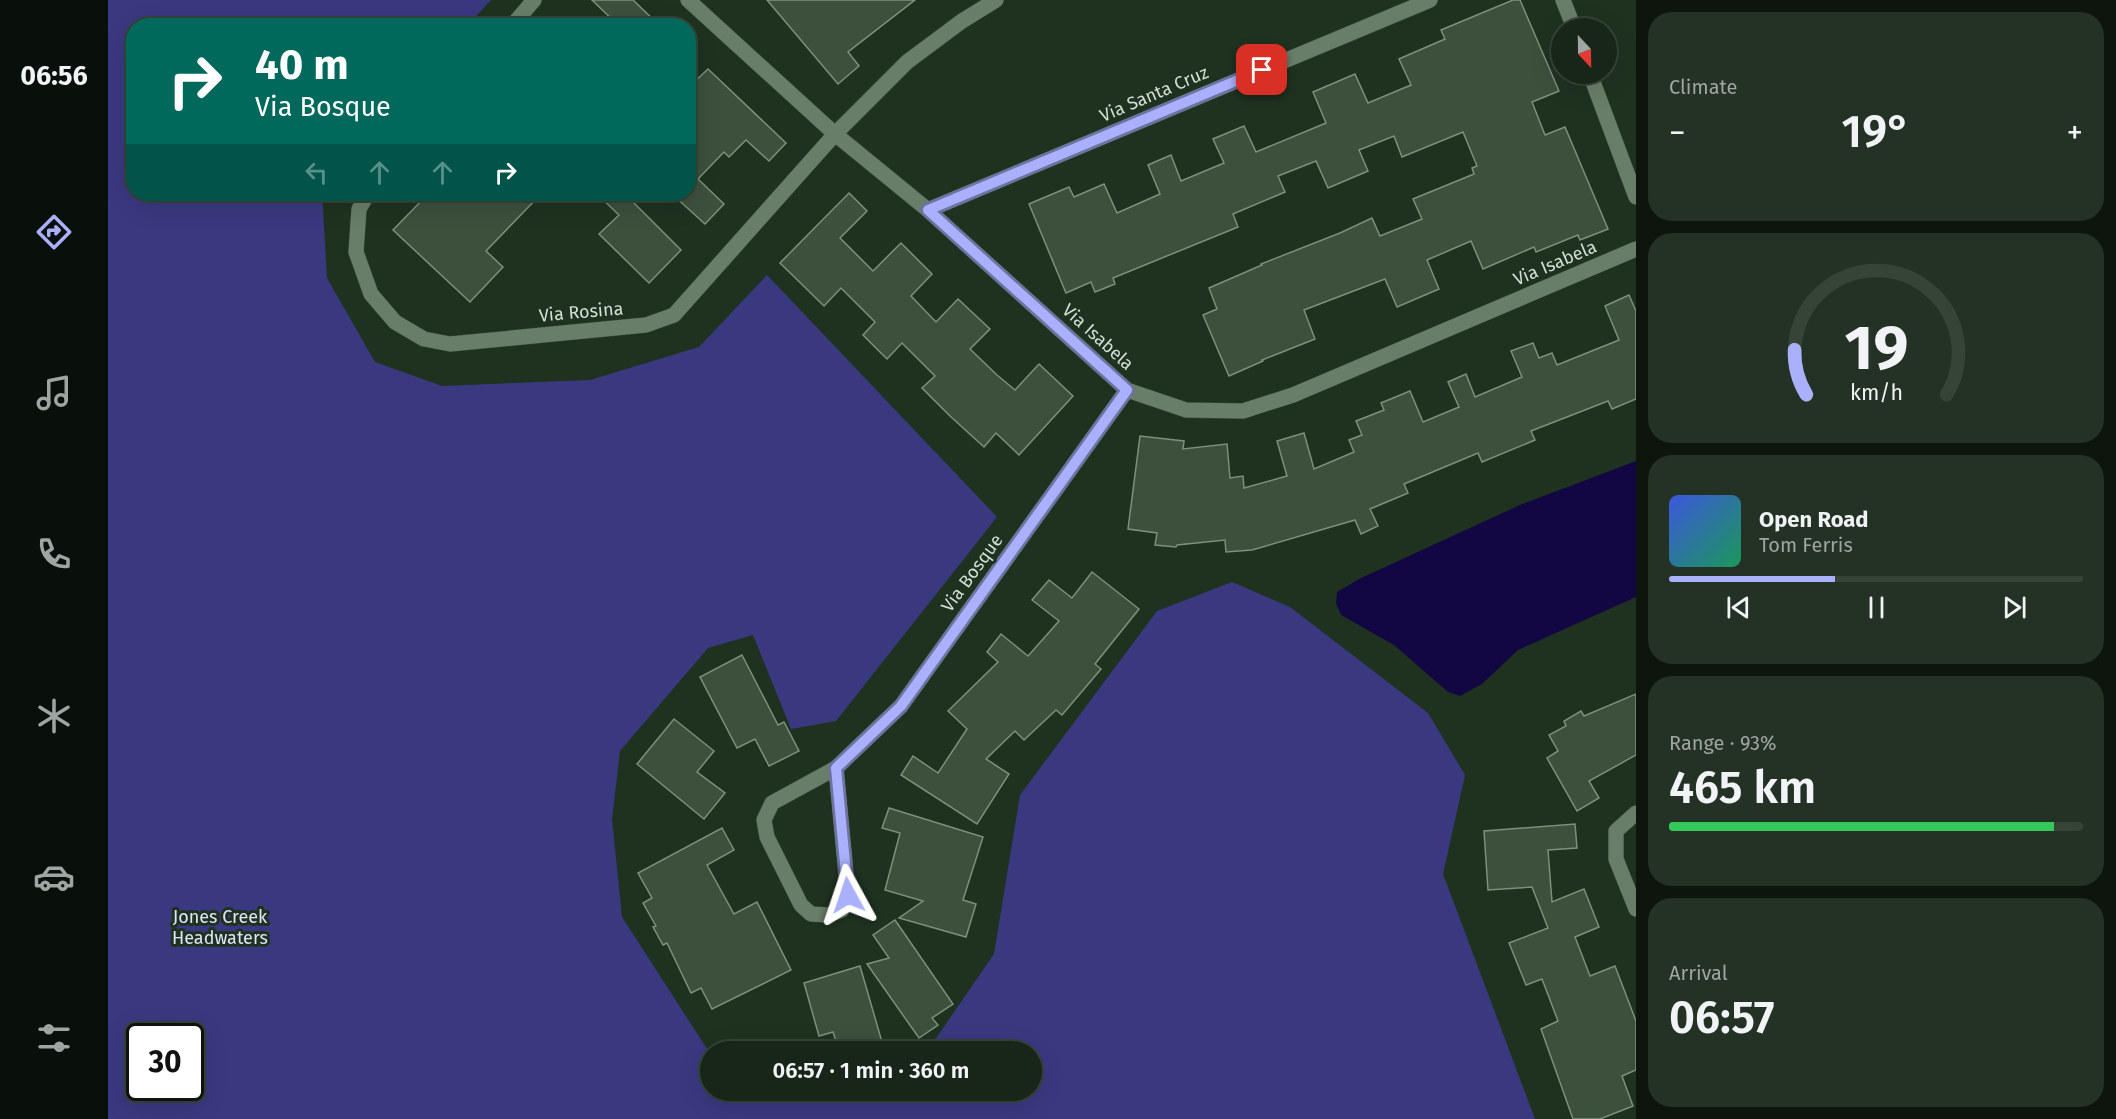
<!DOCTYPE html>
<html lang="en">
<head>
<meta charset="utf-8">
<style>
  :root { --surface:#172618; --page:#243225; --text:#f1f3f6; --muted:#9ea5a2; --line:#364337; --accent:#aab0fb }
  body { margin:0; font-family:"Fira Sans",sans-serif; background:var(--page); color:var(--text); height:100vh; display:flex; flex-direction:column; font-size:22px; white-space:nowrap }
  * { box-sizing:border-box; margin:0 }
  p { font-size:20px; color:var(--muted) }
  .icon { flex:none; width:33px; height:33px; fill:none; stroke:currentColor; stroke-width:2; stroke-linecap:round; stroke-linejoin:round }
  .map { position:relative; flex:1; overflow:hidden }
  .drawer { display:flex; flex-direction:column; gap:12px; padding:12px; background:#0d150d; width:480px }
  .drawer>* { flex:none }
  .top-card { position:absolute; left:18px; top:18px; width:570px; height:183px; border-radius:24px; box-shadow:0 6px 24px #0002,0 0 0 2px var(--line); background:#00695c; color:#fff; overflow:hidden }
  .needle { width:39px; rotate:158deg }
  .fabs { position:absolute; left:1443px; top:18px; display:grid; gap:12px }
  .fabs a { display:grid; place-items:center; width:66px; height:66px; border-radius:50%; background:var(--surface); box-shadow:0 6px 24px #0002,0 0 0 2px var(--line); font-size:30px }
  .speed { position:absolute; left:18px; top:1023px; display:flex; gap:12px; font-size:30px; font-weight:700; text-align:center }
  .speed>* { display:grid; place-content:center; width:78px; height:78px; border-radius:50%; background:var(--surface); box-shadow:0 6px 24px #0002,0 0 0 2px var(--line); line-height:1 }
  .speed .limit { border:3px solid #111; border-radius:9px; background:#fff; color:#111 }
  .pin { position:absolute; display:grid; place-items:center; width:51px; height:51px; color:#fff; margin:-26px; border-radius:12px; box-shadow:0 3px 9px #0006 }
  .me { position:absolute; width:66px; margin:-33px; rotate:355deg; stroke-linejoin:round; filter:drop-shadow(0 0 4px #0008) }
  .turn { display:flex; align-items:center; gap:21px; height:126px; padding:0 30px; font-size:27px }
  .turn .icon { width:78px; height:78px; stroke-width:2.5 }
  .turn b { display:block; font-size:42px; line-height:51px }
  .lanes { display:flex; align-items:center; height:57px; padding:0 30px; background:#0003; justify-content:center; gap:30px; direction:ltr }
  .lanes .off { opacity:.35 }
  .big { font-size:45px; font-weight:600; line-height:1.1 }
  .drawer .tile { flex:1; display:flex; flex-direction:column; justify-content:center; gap:9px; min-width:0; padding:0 21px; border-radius:24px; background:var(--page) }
  .drawer .dial { align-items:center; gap:0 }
  .dial svg { height:156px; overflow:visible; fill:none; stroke:var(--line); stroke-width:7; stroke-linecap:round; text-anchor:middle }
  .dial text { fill:var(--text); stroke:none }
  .song { display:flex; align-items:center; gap:18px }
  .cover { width:72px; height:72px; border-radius:9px; background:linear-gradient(135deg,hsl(230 70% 55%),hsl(150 70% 35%)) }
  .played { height:6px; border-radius:3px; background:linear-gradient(90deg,var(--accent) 40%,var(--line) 40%) }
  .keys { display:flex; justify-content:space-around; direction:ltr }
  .heat { display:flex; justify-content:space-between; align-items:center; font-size:33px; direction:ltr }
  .charge { height:9px; border-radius:4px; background:linear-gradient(90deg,#34c759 93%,var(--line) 0) }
  .trip { position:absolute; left:592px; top:1041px; width:342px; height:60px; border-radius:30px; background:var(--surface); box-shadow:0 6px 24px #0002,0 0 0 2px var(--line); font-weight:600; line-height:60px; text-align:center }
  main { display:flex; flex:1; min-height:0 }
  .tab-bar { display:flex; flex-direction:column; width:108px; justify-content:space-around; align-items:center; background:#090f0a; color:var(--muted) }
  .tab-bar .icon { width:42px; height:42px }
  .tab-bar .on { color:var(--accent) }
  .tab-bar b { font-size:27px; color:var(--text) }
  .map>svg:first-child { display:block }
  .green { fill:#3a3980; fill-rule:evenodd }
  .water { fill:#120743 }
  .building { fill:#3c503c; stroke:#7b917b; stroke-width:1.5 }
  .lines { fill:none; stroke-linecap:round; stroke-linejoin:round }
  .minor-casing { stroke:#3d4d3e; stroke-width:16 }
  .minor { stroke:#697e69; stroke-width:15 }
  .route-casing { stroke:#6e72a3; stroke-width:15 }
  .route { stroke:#aab0fb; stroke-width:10 }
  .labels { text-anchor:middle; stroke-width:6; stroke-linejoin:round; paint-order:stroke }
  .street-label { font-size:18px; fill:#d3dfd3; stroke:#1f3220 }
  .park-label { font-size:18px; fill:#e0e3fa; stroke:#1f3220 }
</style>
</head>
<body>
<main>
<nav class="tab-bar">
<b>06:56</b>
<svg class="icon on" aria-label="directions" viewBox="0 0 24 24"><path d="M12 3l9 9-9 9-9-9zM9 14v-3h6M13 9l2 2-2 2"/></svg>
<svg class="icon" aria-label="music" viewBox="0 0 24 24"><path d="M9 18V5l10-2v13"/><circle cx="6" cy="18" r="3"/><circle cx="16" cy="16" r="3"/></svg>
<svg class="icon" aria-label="phone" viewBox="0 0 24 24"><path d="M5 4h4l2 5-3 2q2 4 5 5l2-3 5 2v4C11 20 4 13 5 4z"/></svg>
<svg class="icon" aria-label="climate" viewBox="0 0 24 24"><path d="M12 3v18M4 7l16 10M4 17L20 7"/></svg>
<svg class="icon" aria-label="car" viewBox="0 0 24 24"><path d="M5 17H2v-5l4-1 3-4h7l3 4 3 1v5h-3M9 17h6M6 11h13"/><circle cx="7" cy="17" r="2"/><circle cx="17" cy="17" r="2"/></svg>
<svg class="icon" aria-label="filters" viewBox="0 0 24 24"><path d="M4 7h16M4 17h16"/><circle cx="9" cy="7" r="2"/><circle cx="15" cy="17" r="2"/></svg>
</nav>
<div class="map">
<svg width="1528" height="1119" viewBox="0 0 1528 1119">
  <rect width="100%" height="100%" fill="#1f3220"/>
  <!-- green -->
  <path class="green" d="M 0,0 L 383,0 L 360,25 L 26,26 L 26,194 L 214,194 L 219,278 L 267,362 L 334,386 L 482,380 L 591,347 L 659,275 L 889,517 L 728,721 L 683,729 L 645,635 L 600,648 L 512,751 L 504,819 L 514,917 L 603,1055 L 603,1090 L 730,1092 L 733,1090 L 924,1090 L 924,1052 L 812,1051 L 822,1047 L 886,954 L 912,795 L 1049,611 L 1124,582 L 1182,607 L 1320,713 L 1357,775 L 1335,874 L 1427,1119 L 0,1119 ZM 32,1036 L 82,1036 L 82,1088 L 32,1088 Z"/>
  <!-- water -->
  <path class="water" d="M 1528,461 L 1528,597 L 1410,650 L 1374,684 L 1352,696 L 1340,692 L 1286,645 L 1233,615 L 1228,603 L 1229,592 L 1251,579 L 1412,505 Z"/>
  <!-- building -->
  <g class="building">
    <path d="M 484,0 L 525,0 L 552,26 L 511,26 Z"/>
    <path d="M 659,0 L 807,0 L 740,52 L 751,66 L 730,84 Z"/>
    <path d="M 1405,0 L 1412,0 L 1451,91 L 1424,102 L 1437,135 L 1457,127 L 1500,229 L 1472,240 L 1470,235 L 1428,252 L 1426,247 L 1375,269 L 1363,241 L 1319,260 L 1331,289 L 1289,307 L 1277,279 L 1196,310 L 1207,339 L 1154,360 L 1155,361 L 1121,376 L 1095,315 L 1109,309 L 1101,288 L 1154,265 L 1153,264 L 1232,233 L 1264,218 L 1272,236 L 1314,219 L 1305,199 L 1366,174 L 1364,168 L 1369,166 L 1355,132 L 1294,157 L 1286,136 L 1251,150 L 1260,171 L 1220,188 L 1208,161 L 1170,176 L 1177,192 L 1125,214 L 1130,227 L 1005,278 L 1007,284 L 987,292 L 983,282 L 958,293 L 921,204 L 961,187 L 966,197 L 996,184 L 1009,213 L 1052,194 L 1040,165 L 1063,155 L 1073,181 L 1116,163 L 1105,139 L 1136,126 L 1148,152 L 1218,123 L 1205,92 L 1247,74 L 1260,103 L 1303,85 L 1291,59 L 1337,39 L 1333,30 Z"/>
    <path d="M 600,69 L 678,143 L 661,161 L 638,140 L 621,157 L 616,152 L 590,179 L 616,204 L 597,224 L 564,194 L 580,194 L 580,88 Z"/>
    <path d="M 741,193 L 759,211 L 732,238 L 765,271 L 793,243 L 824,274 L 803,296 L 828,322 L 850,299 L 882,329 L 862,349 L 889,375 L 907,390 L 931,364 L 965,396 L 911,455 L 888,433 L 876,447 L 842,416 L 814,388 L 827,376 L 794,343 L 779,359 L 755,335 L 767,322 L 733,288 L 716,306 L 672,263 Z"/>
    <path d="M 320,194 L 433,194 L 378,251 L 395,267 L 362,302 L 285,230 Z"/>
    <path d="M 489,194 L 517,194 L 573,250 L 541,283 L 491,234 L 511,215 Z"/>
    <path d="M 1521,295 L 1528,311 L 1528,399 L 1504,409 L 1500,401 L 1423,431 L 1427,440 L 1374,462 L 1370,453 L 1296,484 L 1300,493 L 1262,509 L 1270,526 L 1253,534 L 1247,520 L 1144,550 L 1118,552 L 1117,540 L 1069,545 L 1068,547 L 1047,545 L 1049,533 L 1020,529 L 1032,436 L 1076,441 L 1075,449 L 1119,444 L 1122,478 L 1135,476 L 1136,488 L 1179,476 L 1169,441 L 1196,433 L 1206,469 L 1246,452 L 1241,440 L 1254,435 L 1248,421 L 1276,410 L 1273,403 L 1302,391 L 1315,422 L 1351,407 L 1340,382 L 1358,374 L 1367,397 L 1414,377 L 1403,351 L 1425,343 L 1431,358 L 1444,353 L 1449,365 L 1511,340 L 1497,306 Z"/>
    <path d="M 984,572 L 1031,609 L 987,664 L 993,669 L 954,715 L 948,710 L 916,740 L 907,731 L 878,759 L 901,774 L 869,824 L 793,775 L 805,756 L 830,773 L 859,729 L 840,711 L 890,662 L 879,652 L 893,634 L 920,656 L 951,621 L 924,600 L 941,580 L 964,598 Z"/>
    <path d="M 634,655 L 670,725 L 676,722 L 691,751 L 661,766 L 647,739 L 629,748 L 592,677 Z"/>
    <path d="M 1528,694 L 1528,755 L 1481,781 L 1491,798 L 1469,811 L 1439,758 L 1450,751 L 1441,735 L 1458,726 L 1456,721 L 1473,711 L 1476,716 Z"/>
    <path d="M 566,719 L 606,751 L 589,772 L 617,793 L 596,819 L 529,764 Z"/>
    <path d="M 781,808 L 875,837 L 855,900 L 868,904 L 858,937 L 791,918 L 815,901 L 777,890 L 792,833 L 774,828 Z"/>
    <path d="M 1467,824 L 1469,848 L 1440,850 L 1444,902 L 1476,889 L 1491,927 L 1467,937 L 1482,976 L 1507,966 L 1528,1021 L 1528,1070 L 1514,1076 L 1525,1106 L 1492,1119 L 1465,1119 L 1433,1029 L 1450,1021 L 1434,979 L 1418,985 L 1401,943 L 1440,928 L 1424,887 L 1380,890 L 1376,831 Z"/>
    <path d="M 614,828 L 626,850 L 599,865 L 626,914 L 649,902 L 683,970 L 604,1009 L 593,988 L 583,993 L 559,943 L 555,945 L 545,927 L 548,926 L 535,903 L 544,898 L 530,873 Z"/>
    <path d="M 787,920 L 845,1004 L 824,1018 L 830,1025 L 811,1038 L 759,964 L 781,958 L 765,935 Z"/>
    <path d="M 752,966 L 774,1042 L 754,1048 L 752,1041 L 730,1048 L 725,1032 L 711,1036 L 696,983 Z"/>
  </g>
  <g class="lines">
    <!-- minor casing -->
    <g class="minor-casing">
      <g id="minor">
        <path d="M 580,0 L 727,134 L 820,210 L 1019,390 L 1078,410 L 1135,411 L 1185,395 L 1528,249"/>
        <path d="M 1455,0 L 1466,28"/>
        <path d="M 404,26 L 426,0"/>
        <path d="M 1482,74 L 1528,197"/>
        <path d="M 260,194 L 251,209 L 248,252 L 263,294 L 287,322 L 316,339 L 342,344 L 538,325 L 566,315 L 727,134 L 799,62 L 854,21 L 888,0"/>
        <path d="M 820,210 L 1322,0"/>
        <path d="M 728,768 L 740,895 L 734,910 L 720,915 L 703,914 L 693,905 L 659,837 L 656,820 L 664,803 L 728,768 L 793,706 L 1019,390"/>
        <path d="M 1528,813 L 1508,831 L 1508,859 L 1528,909"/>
      </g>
    </g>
    <!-- minor -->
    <use href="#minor" class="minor"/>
  </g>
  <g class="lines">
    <!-- route casing -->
    <g class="route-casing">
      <path id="route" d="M 740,895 L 728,768 L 793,706 L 1019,390 L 820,210 L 1154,70"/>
    </g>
    <!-- route -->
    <use href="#route" class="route"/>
  </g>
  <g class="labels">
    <!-- street labels -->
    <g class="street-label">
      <text transform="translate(1046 94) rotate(-23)" y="6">Via Santa Cruz</text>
      <text transform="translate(1447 263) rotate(-23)" y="6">Via Isabela</text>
      <text transform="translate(473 312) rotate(-5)" y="6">Via Rosina</text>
      <text transform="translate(990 337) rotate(42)" y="6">Via Isabela</text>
      <text transform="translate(864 573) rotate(-54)" y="6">Via Bosque</text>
    </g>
    <!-- park labels -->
    <g class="park-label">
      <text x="112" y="923">Jones Creek<tspan x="112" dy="21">Headwaters</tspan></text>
    </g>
  </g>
</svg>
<div class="fabs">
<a><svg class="needle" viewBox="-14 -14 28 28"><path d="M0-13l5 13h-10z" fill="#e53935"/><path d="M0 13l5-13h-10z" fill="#9ea5a2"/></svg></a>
</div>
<div class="speed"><div class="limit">30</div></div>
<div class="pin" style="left:1154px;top:70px;background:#d93025"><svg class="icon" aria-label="arrive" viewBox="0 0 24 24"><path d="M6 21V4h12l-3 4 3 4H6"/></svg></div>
<svg class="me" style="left:740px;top:895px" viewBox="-20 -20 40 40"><path d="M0-17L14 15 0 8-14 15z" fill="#aab0fb" stroke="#fff" stroke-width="4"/></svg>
<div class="trip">06:57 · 1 min · 360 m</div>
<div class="top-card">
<div class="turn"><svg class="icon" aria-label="right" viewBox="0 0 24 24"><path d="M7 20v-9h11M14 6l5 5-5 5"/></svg><div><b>40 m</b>Via Bosque</div></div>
<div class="lanes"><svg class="icon off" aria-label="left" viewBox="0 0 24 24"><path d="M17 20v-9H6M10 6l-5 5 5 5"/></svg><svg class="icon off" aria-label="ahead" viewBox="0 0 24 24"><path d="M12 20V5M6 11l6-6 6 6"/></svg><svg class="icon off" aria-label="ahead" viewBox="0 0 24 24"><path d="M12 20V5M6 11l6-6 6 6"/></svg><svg class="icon" aria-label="right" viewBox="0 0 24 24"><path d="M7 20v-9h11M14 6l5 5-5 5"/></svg></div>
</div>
</div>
<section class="drawer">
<div class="tile"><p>Climate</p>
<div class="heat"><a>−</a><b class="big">19°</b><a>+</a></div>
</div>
<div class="tile dial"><svg viewBox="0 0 100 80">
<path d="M14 69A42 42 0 1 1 86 69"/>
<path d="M14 69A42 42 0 0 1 8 46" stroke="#aab0fb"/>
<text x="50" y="56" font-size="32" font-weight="700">19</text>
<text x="50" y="72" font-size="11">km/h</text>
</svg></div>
<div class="tile">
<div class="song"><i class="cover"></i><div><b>Open Road</b><p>Tom Ferris</p></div></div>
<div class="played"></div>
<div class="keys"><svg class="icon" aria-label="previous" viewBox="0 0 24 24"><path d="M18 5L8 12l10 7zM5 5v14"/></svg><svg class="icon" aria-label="pause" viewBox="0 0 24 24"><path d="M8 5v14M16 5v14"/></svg><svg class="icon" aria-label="next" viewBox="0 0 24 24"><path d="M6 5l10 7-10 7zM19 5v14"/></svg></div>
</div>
<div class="tile"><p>Range · 93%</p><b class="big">465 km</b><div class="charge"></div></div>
<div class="tile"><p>Arrival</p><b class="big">06:57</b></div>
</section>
</main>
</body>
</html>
